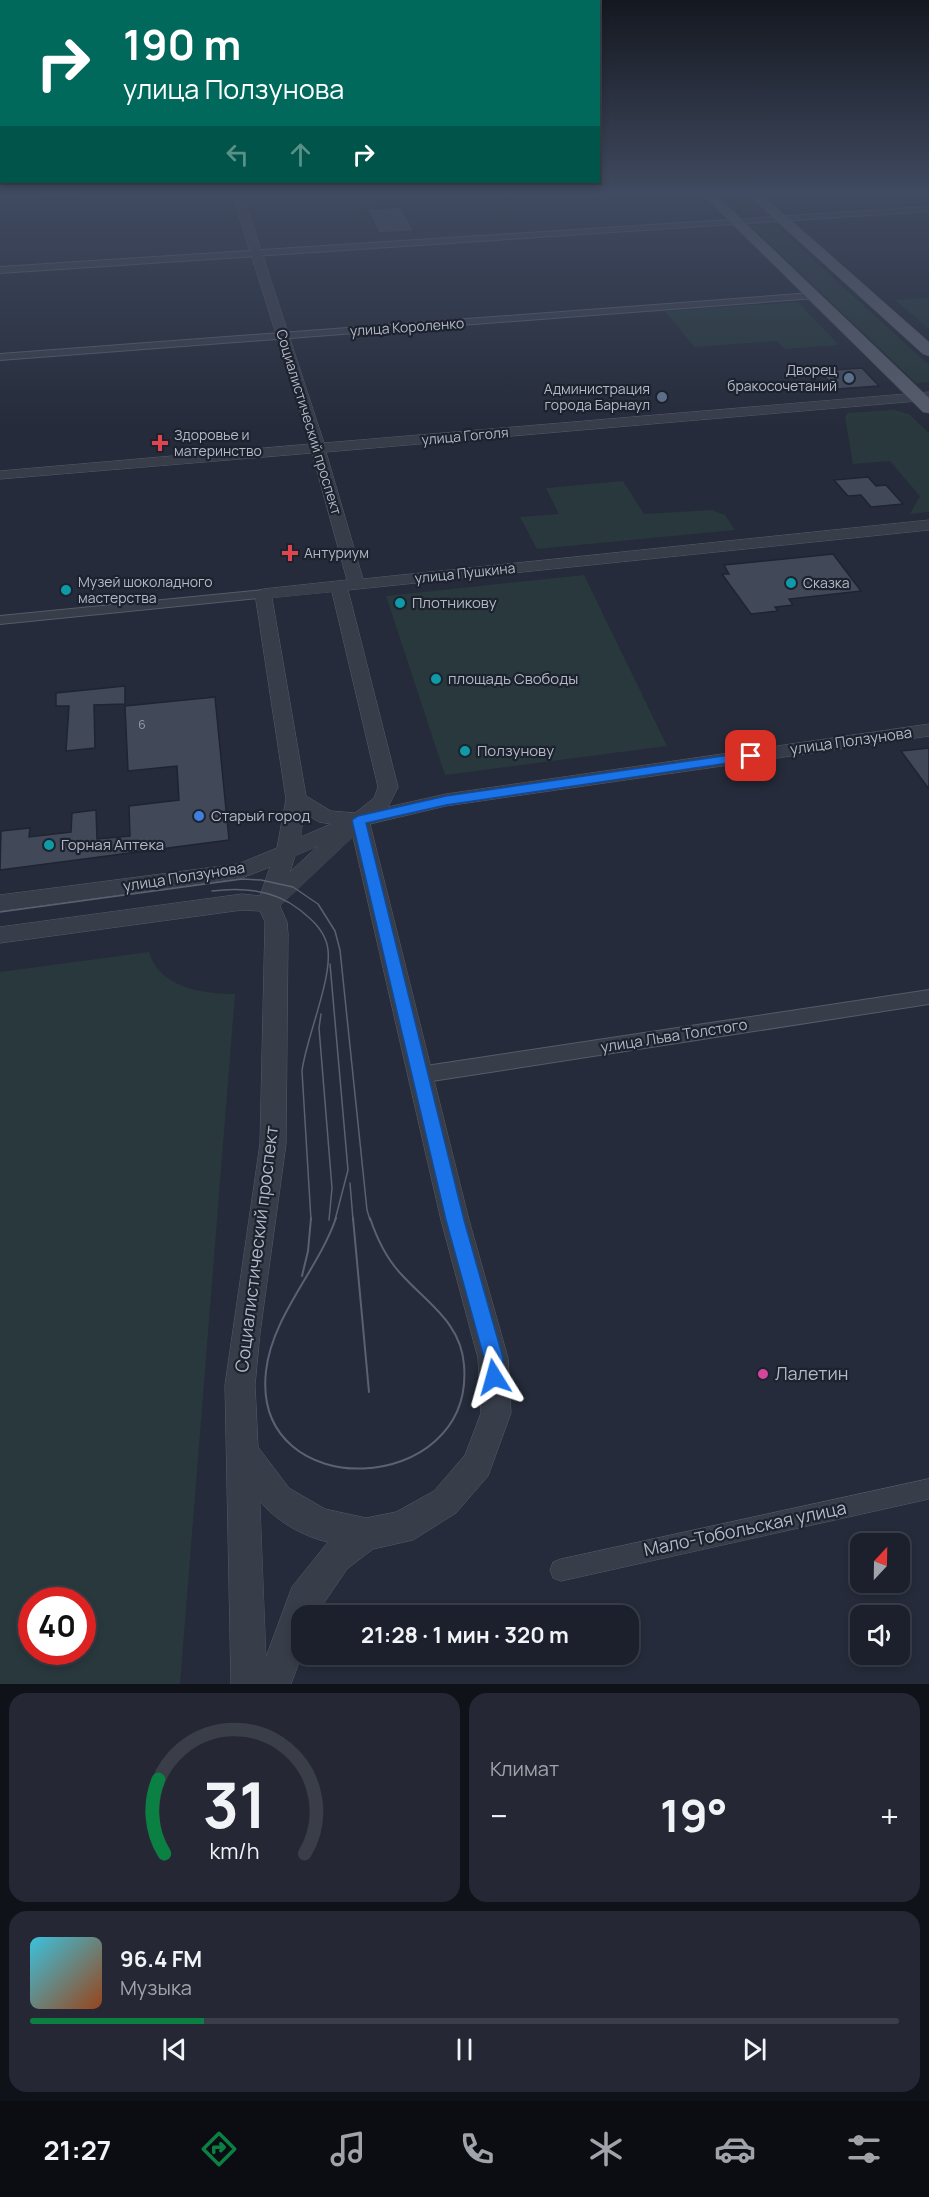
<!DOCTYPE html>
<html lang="ru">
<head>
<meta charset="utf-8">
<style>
  :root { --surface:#1c202c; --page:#252834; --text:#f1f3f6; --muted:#a0a3a9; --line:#3a3e48; --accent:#0b8043 }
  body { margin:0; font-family:Manrope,sans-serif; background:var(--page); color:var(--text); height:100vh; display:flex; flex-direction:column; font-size:22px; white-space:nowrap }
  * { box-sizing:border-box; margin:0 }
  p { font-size:20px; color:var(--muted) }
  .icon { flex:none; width:33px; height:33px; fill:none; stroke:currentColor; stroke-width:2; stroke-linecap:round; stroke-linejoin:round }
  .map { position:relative; height:1684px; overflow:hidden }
  .drawer { display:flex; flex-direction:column; gap:9px; padding:9px; background:#0f1218; flex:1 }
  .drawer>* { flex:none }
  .hud { position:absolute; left:0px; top:0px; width:600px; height:183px; box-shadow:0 3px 9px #0003,0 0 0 2px var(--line); background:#00695c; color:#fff; overflow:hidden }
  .needle { width:39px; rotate:22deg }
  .buttons { position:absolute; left:850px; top:1533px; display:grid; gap:12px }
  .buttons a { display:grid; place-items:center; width:60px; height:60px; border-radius:12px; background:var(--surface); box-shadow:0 3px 9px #0003,0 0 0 2px var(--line); font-size:30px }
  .speed { position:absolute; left:18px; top:1587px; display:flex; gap:12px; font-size:30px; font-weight:700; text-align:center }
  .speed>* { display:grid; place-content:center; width:78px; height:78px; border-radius:50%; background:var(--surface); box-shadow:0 3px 9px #0003,0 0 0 2px var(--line); line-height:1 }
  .speed .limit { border:9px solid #d22; background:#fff; color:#111 }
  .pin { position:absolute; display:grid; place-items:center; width:51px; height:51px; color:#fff; margin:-26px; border-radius:12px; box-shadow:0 3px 9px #0006 }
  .me { position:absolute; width:66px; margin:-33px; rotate:352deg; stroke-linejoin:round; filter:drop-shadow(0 0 4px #0008) }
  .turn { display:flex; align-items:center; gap:21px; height:126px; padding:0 24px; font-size:27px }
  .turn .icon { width:78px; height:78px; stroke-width:2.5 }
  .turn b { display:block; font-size:42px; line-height:51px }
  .lanes { display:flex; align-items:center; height:57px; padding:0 24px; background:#0003; justify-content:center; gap:30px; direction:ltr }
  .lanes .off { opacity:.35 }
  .big { font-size:45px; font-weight:700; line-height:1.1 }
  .drawer .tile { flex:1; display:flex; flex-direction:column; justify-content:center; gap:9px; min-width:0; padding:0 21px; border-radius:18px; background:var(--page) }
  .drawer .dial { align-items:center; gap:0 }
  .dial svg { height:156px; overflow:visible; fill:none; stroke:var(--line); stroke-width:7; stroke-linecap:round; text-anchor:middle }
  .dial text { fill:var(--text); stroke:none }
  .song { display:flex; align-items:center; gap:18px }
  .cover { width:72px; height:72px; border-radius:9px; background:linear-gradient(135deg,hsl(190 70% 55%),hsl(20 70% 35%)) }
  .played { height:6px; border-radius:3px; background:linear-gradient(90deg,var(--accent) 20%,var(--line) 20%) }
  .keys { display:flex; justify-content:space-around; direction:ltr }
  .heat { display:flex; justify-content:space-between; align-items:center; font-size:33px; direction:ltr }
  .drawer .tiles { flex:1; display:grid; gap:9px; grid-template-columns:1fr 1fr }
  .tile:last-child { grid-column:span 2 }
  .trip { position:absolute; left:291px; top:1605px; width:348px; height:60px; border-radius:18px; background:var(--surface); box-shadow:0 3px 9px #0003,0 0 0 2px var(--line); font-weight:700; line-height:60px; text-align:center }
  .tab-bar { display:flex; height:96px; justify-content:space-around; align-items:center; background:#0b0d12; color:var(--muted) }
  .tab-bar .icon { width:42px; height:42px }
  .tab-bar .selected { color:var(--accent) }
  .tab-bar b { font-size:27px; color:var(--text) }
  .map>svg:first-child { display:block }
  .green { fill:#28383c; fill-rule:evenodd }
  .building { fill:#414959; stroke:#1f2431; stroke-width:1.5 }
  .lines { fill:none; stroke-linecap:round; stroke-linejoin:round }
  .pedestrian-casing { stroke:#565b68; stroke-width:1 }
  .minor-casing { stroke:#565b68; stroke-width:2 }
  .tertiary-casing { stroke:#565b68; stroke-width:1 }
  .primary-casing { stroke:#414653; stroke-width:1 }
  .pedestrian { fill:#383d4a; fill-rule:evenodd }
  .minor { fill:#383d4a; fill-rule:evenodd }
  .tertiary { fill:#383d4a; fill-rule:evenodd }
  .primary { fill:#565c6a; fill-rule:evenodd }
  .tram-far1 { stroke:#5b6171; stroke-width:1.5 }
  .tram { stroke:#5b6171; stroke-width:2 }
  .route { fill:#1a73e8; stroke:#114b97; stroke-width:1.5 }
  .service-dot { fill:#5c6f8a; stroke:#1d222f; stroke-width:2 }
  .health-dot { fill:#e0444e; stroke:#1d222f; stroke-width:2 }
  .culture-dot { fill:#0f9aa8; stroke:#1d222f; stroke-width:2 }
  .shop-dot { fill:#3f7fe0; stroke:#1d222f; stroke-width:2 }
  .hotel-dot { fill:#d1479c; stroke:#1d222f; stroke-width:2 }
  .labels { text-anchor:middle; stroke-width:4.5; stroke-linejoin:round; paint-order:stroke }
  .number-label { font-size:12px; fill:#979cab }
  .far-street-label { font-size:14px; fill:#b4b8c6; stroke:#1d222f }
  .far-poi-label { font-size:14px; fill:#b4b8c6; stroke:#1d222f; text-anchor:start }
  .poi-label { font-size:15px; fill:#b4b8c6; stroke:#1d222f; text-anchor:start }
  .street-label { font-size:15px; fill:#b4b8c6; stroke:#1d222f }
  .near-street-label { font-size:18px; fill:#b4b8c6; stroke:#1d222f }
  .near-poi-label { font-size:18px; fill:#b4b8c6; stroke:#1d222f; text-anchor:start }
</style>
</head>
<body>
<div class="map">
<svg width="929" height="1684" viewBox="0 0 929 1684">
  <rect width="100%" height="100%" fill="#252b3a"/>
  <!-- green -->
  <g class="green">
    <path d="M 712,192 L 741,192 L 760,209 L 732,211 Z"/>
    <path d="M 775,225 L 929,365 L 929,382 L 916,383 L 751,226 Z"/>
    <path d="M 929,298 L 929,329 L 895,300 Z"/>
    <path d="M 798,302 L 839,345 L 785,349 L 777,341 L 694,347 L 665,311 Z"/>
    <path d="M 894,410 L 909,414 L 929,433 L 929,512 L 910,514 L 920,496 L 890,461 L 853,464 L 845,417 L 848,413 Z"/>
    <path d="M 623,481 L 644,514 L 712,510 L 725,515 L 735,530 L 537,549 L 520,517 L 559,514 L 546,488 Z"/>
    <path d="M 584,575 L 667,746 L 445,775 L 386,596 Z"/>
    <path d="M 149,952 C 159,988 204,994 235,994 L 180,1684 L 0,1684 L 0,972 ZM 32,1600 L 82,1600 L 82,1652 L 32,1652 Z"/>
  </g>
  <!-- building -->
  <g class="building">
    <path d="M 401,207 L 414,231 L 379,233 L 367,209 Z"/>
    <path d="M 862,368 L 879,386 L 836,389 L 820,371 Z"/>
    <path d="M 868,477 L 876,486 L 886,485 L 903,504 L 871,507 L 861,495 L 848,496 L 834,480 Z"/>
    <path d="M 833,554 L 861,591 L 789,599 L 793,605 L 775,607 L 778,611 L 751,614 L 722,574 L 729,574 L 724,565 Z"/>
    <path d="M 125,686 L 125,704 L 94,705 L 95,748 L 66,751 L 69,706 L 56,706 L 56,693 Z"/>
    <path d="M 215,697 L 229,840 L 0,870 L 1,831 L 30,828 L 29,837 L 71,832 L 72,813 L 96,810 L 97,839 L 130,836 L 129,806 L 179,800 L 177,766 L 128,771 L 125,706 Z"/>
    <path d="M 929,748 L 929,789 L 901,751 Z"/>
  </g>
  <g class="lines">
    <!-- pedestrian casing -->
    <g class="pedestrian-casing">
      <path id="pedestrian" d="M 929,1479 L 929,1499 L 561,1581 L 553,1578 L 550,1570 L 553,1562 L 561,1559 Z"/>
    </g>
    <!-- minor casing -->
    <g class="minor-casing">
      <g id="minor">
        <path d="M 80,192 L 76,194 L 0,198 L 0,194 Z"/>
        <path d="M 929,207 L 929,211 L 0,273 L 0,267 Z"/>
        <path d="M 813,293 L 818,296 L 816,298 L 0,360 L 0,354 Z"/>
        <path d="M 263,590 L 270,594 L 268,597 L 0,624 L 0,616 Z"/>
        <path d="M 929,990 L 929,1004 L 419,1083 L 412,1080 L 409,1075 L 412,1070 L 419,1067 Z"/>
      </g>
    </g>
    <!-- tertiary casing -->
    <g class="tertiary-casing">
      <path id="tertiary" d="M 232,192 L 242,192 L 324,443 L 929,392 L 929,400 L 326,452 L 363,579 L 929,520 L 929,530 L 348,590 L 398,787 L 388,807 L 446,794 L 929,724 L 929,736 L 446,806 L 370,824 L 469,1220 L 508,1358 L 511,1413 L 488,1476 L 456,1513 L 413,1540 L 373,1549 L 347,1569 L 315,1616 L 302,1616 L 302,1654 L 291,1684 L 231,1684 L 225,1385 L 260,1144 L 265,922 L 260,911 L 242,910 L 0,943 L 0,927 L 242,894 L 260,896 L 270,867 L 242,878 L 0,911 L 0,895 L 238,864 L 277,848 L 286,799 L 255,594 L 263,589 L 347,580 L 312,453 L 0,479 L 0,471 L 310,444 ZM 332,592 L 378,787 L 374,798 L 355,813 L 331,811 L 306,796 L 272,598 ZM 304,813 L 319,822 L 331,824 L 301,837 ZM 353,837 L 441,1220 L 478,1358 L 481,1413 L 465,1455 L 434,1491 L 396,1512 L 366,1518 L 325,1509 L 289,1488 L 258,1447 L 255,1385 L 260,1333 L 286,1144 L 288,934 L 287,922 L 280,906 ZM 318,846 L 290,872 L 295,856 ZM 260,1501 C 274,1520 304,1537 328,1542 L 292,1587 L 266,1657 Z"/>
    </g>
    <!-- primary casing -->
    <g class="primary-casing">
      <g id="primary">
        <path d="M 700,192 L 713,192 L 929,398 L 929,413 L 923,412 Z"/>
        <path d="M 745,192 L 759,192 L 929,342 L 929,356 L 923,354 Z"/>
      </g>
    </g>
    <!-- pedestrian -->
    <use href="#pedestrian" class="pedestrian"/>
    <!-- minor -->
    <use href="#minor" class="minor"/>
    <!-- tertiary -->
    <use href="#tertiary" class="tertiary"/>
    <!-- primary -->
    <use href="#primary" class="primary"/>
    <!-- tram-far1 -->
    <g class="tram-far1">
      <path d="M 212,891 C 242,887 275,890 300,910 C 311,919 321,927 326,941 C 337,970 306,1036 302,1071 L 311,1220"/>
      <path d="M 0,912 L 242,879 L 261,880 L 293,887 L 318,904 L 335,931 L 340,950 L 367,1210 L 370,1220"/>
      <path d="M 330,964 L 348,1170 L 335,1220"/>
      <path d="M 321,1014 L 319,1028 L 332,1188 L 329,1220"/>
      <path d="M 350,1183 L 353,1220"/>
    </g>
    <!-- tram -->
    <g class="tram">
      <path d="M 336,1218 C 318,1270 272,1316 266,1371 C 251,1507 475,1497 464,1365 C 461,1322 426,1302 401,1274 C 386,1258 377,1239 370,1218"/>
      <path d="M 353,1218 L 369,1392"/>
      <path d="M 302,1276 L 308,1251 L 311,1218"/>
    </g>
  </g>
  <!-- sky -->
  <linearGradient id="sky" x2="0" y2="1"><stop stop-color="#141820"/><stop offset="0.45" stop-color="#404a60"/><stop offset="1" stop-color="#404a60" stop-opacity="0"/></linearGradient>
  <rect width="929" height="428" fill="url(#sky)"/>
  <!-- route -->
  <path class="route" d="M 751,752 L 757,756 L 755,759 L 446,805 L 366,823 L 464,1220 L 503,1358 L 504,1377 L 501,1383 L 494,1386 L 487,1383 L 484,1358 L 446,1220 L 352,820 L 358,816 L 446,796 Z"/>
  <!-- markers -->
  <g class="service-dot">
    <circle cx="849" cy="378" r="6"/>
    <circle cx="662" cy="397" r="6"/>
  </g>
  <g class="health-dot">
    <path d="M157 434h6v6h6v6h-6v6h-6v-6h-6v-6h6z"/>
    <path d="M287 544h6v6h6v6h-6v6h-6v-6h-6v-6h6z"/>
  </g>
  <g class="culture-dot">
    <circle cx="791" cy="583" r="6"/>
    <circle cx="66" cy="590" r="6"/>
    <circle cx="400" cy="603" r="6"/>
    <circle cx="436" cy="679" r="6"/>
    <circle cx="465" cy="751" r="6"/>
    <circle cx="49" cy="845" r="6"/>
  </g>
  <circle class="shop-dot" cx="199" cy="816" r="6"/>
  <circle class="hotel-dot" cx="763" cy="1374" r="6"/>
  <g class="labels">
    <!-- number labels -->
    <g class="number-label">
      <text x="142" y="729">6</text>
    </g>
    <!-- far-street labels -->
    <g class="far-street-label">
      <text transform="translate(407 327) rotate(-4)" y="5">улица Короленко</text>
      <text transform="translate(309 422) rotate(73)" y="5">Социалистический проспект</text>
      <text transform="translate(465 436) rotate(-5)" y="5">улица Гоголя</text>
      <text transform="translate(465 573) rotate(-6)" y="5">улица Пушкина</text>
    </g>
    <!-- far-poi labels -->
    <g class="far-poi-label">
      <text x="837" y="375" text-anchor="end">Дворец<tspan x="837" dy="16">бракосочетаний</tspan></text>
      <text x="650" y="394" text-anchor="end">Администрация<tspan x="650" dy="16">города Барнаул</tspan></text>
      <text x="174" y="440">Здоровье и<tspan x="174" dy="16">материнство</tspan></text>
      <text x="304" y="558">Антуриум</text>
      <text x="78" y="587">Музей шоколадного<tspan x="78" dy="16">мастерства</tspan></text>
      <text x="803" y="588">Сказка</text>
    </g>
    <!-- poi labels -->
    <g class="poi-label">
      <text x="412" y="608">Плотникову</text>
      <text x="448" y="684">площадь Свободы</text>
      <text x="477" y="756">Ползунову</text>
      <text x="211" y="821">Старый город</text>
      <text x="61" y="850">Горная Аптека</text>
    </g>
    <!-- street labels -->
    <g class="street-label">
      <text transform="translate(851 741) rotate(-8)" y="5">улица Ползунова</text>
      <text transform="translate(184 877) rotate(-9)" y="5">улица Ползунова</text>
      <text transform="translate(674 1036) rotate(-9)" y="5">улица Льва Толстого</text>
    </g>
    <!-- near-street labels -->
    <g class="near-street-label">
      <text transform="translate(257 1249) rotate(-83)" y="6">Социалистический проспект</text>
      <text transform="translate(745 1529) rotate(-12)" y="6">Мало-Тобольская улица</text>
    </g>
    <!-- near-poi labels -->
    <g class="near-poi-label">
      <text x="775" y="1380">Лалетин</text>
    </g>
  </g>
</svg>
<div class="buttons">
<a><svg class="needle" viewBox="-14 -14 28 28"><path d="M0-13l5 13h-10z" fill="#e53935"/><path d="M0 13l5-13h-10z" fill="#a0a3a9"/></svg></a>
<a><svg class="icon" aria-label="sound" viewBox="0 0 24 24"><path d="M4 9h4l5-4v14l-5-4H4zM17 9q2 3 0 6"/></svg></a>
</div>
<div class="speed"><div class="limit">40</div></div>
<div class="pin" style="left:751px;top:756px;background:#d93025"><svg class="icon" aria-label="arrive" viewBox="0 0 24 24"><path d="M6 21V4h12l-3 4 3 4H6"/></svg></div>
<svg class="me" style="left:494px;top:1377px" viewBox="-20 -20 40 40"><path d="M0-17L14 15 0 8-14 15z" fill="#1a73e8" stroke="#fff" stroke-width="4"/></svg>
<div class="trip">21:28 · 1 мин · 320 m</div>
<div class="hud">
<div class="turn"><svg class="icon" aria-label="right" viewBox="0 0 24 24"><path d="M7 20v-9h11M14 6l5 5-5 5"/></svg><div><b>190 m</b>улица Ползунова</div></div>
<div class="lanes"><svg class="icon off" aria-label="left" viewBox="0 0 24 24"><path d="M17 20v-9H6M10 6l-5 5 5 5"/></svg><svg class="icon off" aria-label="ahead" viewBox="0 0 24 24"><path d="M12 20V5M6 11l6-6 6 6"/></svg><svg class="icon" aria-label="right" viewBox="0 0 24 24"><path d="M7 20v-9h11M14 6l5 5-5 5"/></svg></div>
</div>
</div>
<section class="drawer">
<div class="tiles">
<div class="tile dial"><svg viewBox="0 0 100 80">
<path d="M14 69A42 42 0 1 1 86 69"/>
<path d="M14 69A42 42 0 0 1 11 31" stroke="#0b8043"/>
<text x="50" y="56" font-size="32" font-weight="700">31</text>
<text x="50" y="72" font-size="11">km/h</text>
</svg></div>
<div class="tile"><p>Климат</p>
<div class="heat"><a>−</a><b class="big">19°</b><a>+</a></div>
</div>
<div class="tile">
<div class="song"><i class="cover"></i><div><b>96.4 FM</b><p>Музыка</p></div></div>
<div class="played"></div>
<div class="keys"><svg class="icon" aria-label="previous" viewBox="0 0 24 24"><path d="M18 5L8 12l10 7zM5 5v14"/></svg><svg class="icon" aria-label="pause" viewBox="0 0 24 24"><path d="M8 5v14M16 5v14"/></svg><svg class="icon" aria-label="next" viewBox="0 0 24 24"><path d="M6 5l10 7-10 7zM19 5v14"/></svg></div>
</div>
</div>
</section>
<nav class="tab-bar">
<b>21:27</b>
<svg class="icon selected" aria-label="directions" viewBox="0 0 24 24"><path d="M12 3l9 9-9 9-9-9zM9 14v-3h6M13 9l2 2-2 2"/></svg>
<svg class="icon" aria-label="music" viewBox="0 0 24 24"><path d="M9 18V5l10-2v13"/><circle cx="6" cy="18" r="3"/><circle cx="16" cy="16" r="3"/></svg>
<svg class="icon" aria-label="phone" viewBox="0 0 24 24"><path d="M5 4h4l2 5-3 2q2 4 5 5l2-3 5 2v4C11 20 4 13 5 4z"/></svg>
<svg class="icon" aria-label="climate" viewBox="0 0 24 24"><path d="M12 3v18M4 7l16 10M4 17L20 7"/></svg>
<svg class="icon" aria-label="car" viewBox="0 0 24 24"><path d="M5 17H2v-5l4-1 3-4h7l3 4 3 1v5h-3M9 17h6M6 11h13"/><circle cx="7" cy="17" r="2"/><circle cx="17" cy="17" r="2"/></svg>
<svg class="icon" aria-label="filters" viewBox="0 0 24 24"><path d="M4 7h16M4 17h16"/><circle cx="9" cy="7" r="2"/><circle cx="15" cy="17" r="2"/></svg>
</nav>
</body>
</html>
